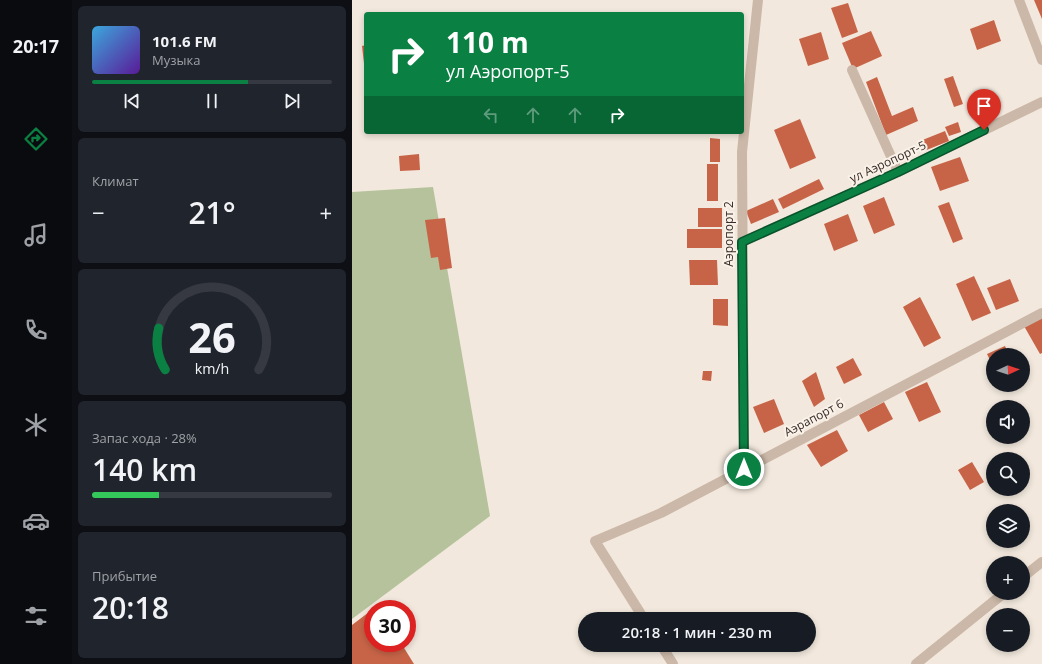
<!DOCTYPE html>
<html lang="ru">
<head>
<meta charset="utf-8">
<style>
  :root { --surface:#171b24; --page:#20242c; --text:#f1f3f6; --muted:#9ea1a6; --line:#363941; --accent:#0b8043 }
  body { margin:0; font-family:"Open Sans",sans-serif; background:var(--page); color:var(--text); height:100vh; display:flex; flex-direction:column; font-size:15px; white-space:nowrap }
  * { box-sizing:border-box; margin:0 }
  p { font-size:13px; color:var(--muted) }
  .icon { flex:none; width:22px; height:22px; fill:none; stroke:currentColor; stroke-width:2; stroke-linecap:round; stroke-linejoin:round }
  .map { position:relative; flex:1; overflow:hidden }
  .sheet { display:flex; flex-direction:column; gap:6px; padding:6px; background:#0d0f14; width:280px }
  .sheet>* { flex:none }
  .banner { position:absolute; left:12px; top:12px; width:380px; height:122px; border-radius:4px; box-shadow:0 2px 6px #0003; background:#0b8043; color:#fff; overflow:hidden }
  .needle { width:26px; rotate:87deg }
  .tools { position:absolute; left:634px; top:348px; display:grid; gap:8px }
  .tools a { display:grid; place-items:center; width:44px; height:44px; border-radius:50%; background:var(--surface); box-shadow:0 2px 6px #0003; font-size:20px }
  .speed { position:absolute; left:12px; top:600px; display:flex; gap:8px; font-size:20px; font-weight:700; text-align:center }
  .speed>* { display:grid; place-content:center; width:52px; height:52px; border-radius:50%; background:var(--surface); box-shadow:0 2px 6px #0003; line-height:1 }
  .speed .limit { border:6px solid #d22; background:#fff; color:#111 }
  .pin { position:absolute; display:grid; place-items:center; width:34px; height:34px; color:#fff; margin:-41px -17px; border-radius:50% 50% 50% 0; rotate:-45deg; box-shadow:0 0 4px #0007 }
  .pin .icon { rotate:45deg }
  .me { position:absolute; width:44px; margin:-22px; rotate:0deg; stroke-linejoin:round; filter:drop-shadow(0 0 3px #0008) }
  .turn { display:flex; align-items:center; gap:14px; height:84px; padding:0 16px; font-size:18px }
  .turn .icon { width:52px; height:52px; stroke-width:2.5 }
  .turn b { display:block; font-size:28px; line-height:34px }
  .lanes { display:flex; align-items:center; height:38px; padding:0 16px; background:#0003; justify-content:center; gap:20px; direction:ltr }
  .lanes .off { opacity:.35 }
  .big { font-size:30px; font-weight:600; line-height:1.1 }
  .sheet .card { flex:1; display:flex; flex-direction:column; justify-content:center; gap:6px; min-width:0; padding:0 14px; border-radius:6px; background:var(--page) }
  .sheet .dial { align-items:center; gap:0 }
  .dial svg { height:104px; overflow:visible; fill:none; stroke:var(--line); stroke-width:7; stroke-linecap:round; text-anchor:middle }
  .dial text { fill:var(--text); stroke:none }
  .song { display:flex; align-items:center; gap:12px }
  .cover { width:48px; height:48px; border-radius:6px; background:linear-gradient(135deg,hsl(200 70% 55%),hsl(270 70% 35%)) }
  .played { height:4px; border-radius:2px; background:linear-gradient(90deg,var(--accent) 65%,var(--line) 65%) }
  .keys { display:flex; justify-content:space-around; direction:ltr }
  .heat { display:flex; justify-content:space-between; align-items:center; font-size:22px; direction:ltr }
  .charge { height:6px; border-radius:3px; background:linear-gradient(90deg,#34c759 28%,var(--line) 0) }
  .trip { position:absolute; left:226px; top:612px; width:238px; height:40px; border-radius:20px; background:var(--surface); box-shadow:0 2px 6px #0003; font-weight:600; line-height:40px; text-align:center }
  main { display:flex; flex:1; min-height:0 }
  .menu { display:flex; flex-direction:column; width:72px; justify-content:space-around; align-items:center; background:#090b0e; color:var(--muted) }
  .menu .icon { width:28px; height:28px }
  .menu .current { color:var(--accent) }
  .menu b { font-size:18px; color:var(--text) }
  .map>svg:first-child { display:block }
  .green { fill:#b6c29c }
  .building { fill:#c76447 }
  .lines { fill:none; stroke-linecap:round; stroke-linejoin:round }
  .street { stroke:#cbb8a8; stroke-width:10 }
  .route-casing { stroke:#07532c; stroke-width:10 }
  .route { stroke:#0b8043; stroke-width:7 }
  .labels { text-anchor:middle; stroke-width:4; stroke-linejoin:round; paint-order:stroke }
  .street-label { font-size:12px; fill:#382d29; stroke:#faf2e9 }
</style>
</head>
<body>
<main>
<nav class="menu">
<b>20:17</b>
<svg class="icon current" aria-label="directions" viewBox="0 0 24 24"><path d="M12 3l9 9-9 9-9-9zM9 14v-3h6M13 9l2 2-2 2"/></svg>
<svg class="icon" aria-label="music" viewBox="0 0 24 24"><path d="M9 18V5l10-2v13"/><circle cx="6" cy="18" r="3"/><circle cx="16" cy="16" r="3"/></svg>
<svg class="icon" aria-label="phone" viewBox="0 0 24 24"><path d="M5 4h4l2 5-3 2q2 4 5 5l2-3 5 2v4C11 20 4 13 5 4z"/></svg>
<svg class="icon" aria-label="climate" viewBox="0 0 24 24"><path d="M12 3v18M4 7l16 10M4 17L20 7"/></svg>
<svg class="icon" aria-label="car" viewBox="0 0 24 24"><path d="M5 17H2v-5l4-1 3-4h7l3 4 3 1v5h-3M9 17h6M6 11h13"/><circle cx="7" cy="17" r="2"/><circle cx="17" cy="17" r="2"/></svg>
<svg class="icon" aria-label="filters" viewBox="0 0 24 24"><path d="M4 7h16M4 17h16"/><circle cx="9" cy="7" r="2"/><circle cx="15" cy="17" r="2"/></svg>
</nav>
<section class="sheet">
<div class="card">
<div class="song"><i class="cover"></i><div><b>101.6 FM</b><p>Музыка</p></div></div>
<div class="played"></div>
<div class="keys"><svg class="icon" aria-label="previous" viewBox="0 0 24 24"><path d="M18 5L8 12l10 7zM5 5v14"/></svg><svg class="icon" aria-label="pause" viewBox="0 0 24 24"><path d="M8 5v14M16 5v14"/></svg><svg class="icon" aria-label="next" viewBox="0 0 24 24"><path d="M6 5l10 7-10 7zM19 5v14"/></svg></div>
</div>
<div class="card"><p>Климат</p>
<div class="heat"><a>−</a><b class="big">21°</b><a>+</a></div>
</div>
<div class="card dial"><svg viewBox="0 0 100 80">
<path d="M14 69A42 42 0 1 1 86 69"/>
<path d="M14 69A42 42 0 0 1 9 37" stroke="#0b8043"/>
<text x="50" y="56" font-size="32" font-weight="700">26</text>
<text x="50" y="72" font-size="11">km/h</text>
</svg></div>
<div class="card"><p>Запас хода · 28%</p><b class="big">140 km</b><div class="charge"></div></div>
<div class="card"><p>Прибытие</p><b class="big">20:18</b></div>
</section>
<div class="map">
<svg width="690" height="664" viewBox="0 0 690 664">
  <rect width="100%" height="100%" fill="#f2e8dd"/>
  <!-- green -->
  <path class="green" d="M 81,187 L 138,516 L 0,619 L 0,192 Z"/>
  <!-- building -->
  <g class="building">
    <path d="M 682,0 L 690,0 L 690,19 Z"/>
    <path d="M 496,3 L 506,32 L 490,38 L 479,8 Z"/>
    <path d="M 642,20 L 649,41 L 625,50 L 618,29 Z"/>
    <path d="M 519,31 L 530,56 L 501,69 L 490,43 Z"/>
    <path d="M 469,32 L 477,59 L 456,66 L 447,39 Z"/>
    <path d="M 14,45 L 14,72 L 13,72 L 10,46 Z"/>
    <path d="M 601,76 L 611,104 L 602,107 L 592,79 Z"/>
    <path d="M 525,77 L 540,116 L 561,107 L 566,121 L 534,135 L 514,82 Z"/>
    <path d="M 448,119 L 464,158 L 438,169 L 422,130 Z"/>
    <path d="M 606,122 L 609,132 L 597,136 L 593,127 Z"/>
    <path d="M 593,131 L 597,141 L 572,151 L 568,141 Z"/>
    <path d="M 358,138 L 368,139 L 368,162 L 358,162 Z"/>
    <path d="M 67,154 L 68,170 L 48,171 L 47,156 Z"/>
    <path d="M 608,157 L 617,181 L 588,191 L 579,167 Z"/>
    <rect x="355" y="164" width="11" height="37"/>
    <path d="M 467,179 L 472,189 L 431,209 L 426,199 Z"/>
    <path d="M 532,197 L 543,225 L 522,234 L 511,206 Z"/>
    <path d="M 421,199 L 427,212 L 399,224 L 394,211 Z"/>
    <path d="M 597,202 L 611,239 L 601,243 L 586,206 Z"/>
    <rect x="346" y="208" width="24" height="19"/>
    <path d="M 496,214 L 506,241 L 482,251 L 472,224 Z"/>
    <path d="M 93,218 L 100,268 L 88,270 L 86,257 L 79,258 L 73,220 Z"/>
    <rect x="335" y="229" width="35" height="19"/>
    <path d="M 337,260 L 365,260 L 366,285 L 338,285 Z"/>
    <path d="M 622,276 L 639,313 L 620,321 L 604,284 Z"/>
    <path d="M 658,279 L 667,301 L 644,310 L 635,288 Z"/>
    <path d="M 568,297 L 589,338 L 572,347 L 551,307 Z"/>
    <path d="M 361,299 L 376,299 L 376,326 L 361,325 Z"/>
    <path d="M 690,316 L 690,353 L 688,354 L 672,326 Z"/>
    <path d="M 653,346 L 657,355 L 641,355 L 641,366 L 635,354 Z"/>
    <path d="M 501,358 L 510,375 L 492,384 L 484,367 Z"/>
    <path d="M 351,371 L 360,371 L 359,381 L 350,380 Z"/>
    <path d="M 464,372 L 473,399 L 462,407 L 450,381 Z"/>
    <path d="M 575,382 L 589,412 L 567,422 L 553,392 Z"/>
    <path d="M 422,399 L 432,424 L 412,433 L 401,407 Z"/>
    <path d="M 532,402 L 541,419 L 516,432 L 507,415 Z"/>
    <path d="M 485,430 L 496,451 L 469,467 L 455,445 Z"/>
    <path d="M 620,462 L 632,482 L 618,490 L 606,470 Z"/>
    <path d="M 25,606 L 27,609 L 21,609 L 21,643 L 49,643 L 62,664 L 0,664 L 0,625 Z"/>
  </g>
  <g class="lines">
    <!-- street -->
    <g class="street">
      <path d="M 667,0 L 690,60"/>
      <path d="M 500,70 L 546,172"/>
      <path d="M 390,242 L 546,172 L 690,102"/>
      <path d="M 392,469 L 390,152 L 406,0"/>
      <path d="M 671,577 L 690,562"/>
      <path d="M 292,619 L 243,541 L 309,513 L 690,313"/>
      <path d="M 309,645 L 321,664"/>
      <path d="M 564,664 L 652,593"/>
    </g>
  </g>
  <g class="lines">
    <!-- route casing -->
    <g class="route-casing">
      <path id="route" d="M 392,469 L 390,242 L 546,172 L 632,130"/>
    </g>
    <!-- route -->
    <use href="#route" class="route"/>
  </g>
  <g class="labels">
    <!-- street labels -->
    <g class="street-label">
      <text transform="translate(536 162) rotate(-25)" y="4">ул Аэропорт-5</text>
      <text transform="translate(377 234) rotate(-90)" y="4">Аэропорт 2</text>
      <text transform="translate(462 418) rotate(-28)" y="4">Аэрапорт 6</text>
    </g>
  </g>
</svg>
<div class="tools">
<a><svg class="needle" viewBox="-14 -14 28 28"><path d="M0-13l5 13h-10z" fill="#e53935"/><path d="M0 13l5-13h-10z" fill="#9ea1a6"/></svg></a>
<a><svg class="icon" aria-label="sound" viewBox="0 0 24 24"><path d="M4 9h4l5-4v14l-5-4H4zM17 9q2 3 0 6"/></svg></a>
<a><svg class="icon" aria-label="search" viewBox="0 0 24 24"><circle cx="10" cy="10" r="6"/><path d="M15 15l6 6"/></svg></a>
<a><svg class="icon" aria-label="layers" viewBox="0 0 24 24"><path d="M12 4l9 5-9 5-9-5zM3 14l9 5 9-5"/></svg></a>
<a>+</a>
<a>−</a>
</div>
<div class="speed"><div class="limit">30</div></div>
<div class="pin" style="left:632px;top:130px;background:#d93025"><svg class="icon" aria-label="arrive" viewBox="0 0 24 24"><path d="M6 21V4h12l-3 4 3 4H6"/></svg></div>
<svg class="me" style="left:392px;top:469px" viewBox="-20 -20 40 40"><circle r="17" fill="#0b8043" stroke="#fff" stroke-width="3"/><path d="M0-11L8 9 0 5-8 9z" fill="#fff"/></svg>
<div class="trip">20:18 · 1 мин · 230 m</div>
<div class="banner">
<div class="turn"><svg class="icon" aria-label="right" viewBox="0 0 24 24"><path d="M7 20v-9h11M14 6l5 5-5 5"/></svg><div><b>110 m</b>ул Аэропорт-5</div></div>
<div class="lanes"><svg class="icon off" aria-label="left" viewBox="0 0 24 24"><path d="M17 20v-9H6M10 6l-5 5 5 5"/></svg><svg class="icon off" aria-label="ahead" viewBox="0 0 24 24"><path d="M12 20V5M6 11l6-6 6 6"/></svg><svg class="icon off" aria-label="ahead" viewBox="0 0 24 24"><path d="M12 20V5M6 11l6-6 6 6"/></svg><svg class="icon" aria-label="right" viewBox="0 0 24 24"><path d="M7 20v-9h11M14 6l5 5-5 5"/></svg></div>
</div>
</div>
</main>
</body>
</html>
